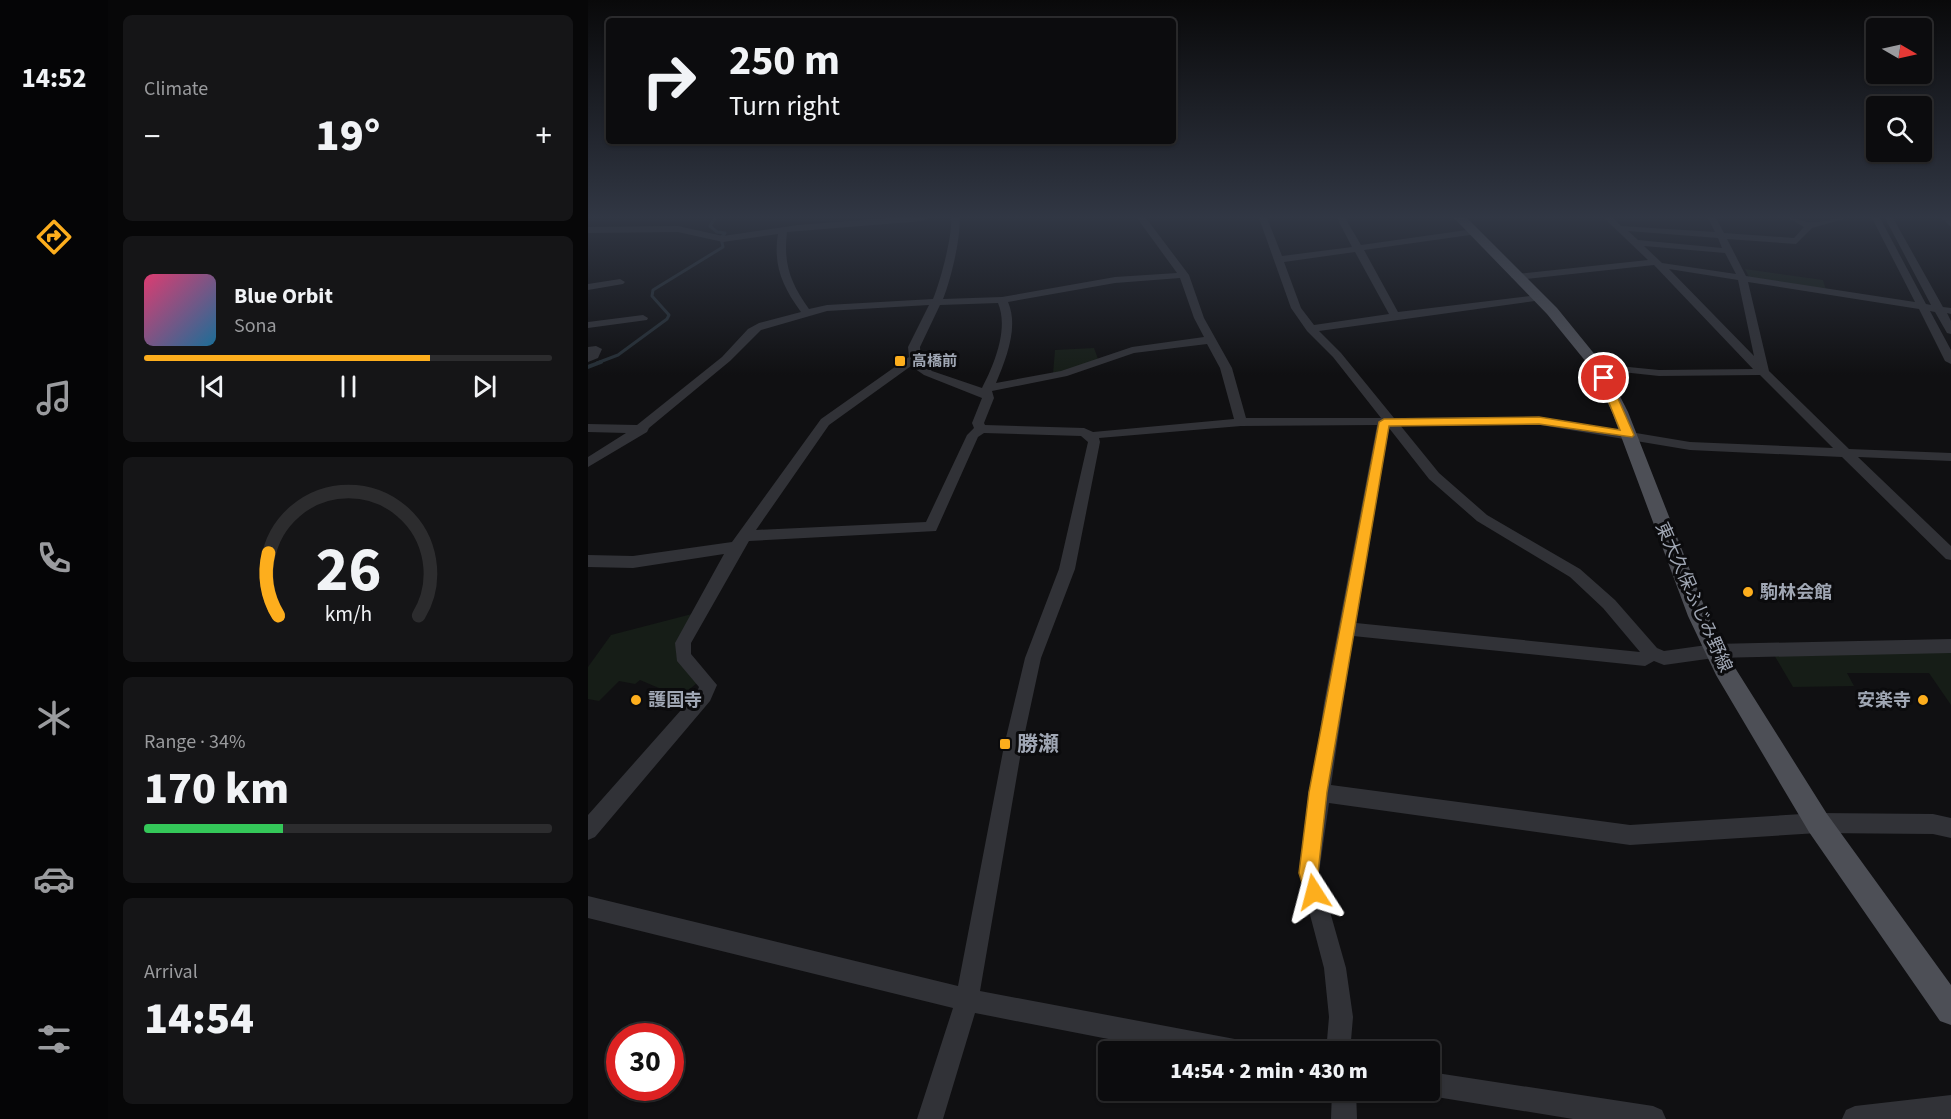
<!DOCTYPE html>
<html lang="en">
<head>
<meta charset="utf-8">
<style>
  :root { --surface:#0c0c0e; --page:#151517; --text:#f1f3f6; --muted:#9a9b9e; --line:#2c2c2e; --accent:#fdae1d }
  body { margin:0; font-family:"Source Sans 3","Noto Sans JP",sans-serif; background:var(--page); color:var(--text); height:100vh; display:flex; flex-direction:column; font-size:22px; white-space:nowrap }
  * { box-sizing:border-box; margin:0 }
  p { font-size:20px; color:var(--muted) }
  .icon { flex:none; width:33px; height:33px; fill:none; stroke:currentColor; stroke-width:2; stroke-linecap:round; stroke-linejoin:round }
  .map { position:relative; flex:1; overflow:hidden }
  .drawer { display:flex; flex-direction:column; gap:15px; padding:15px; background:#070708; width:480px }
  .drawer>* { flex:none }
  .guide { position:absolute; left:18px; top:18px; width:570px; height:126px; border-radius:6px; box-shadow:0 2px 4px #0004,0 0 0 2px var(--line); background:#0c0c0e; color:var(--text); overflow:hidden }
  .needle { width:39px; rotate:99deg }
  .tools { position:absolute; left:1278px; top:18px; display:grid; gap:12px }
  .tools a { display:grid; place-items:center; width:66px; height:66px; border-radius:6px; background:var(--surface); box-shadow:0 2px 4px #0004,0 0 0 2px var(--line); font-size:30px }
  .speed { position:absolute; left:18px; top:1023px; display:flex; gap:12px; font-size:30px; font-weight:700; text-align:center }
  .speed>* { display:grid; place-content:center; width:78px; height:78px; border-radius:50%; background:var(--surface); box-shadow:0 2px 4px #0004,0 0 0 2px var(--line); line-height:1 }
  .speed .limit { border:9px solid #d22; background:#fff; color:#111 }
  .pin { position:absolute; display:grid; place-items:center; width:51px; height:51px; color:#fff; margin:-26px; border:3px solid #fff; border-radius:50%; box-shadow:0 2px 6px #0007 }
  .me { position:absolute; width:66px; margin:-33px; rotate:351deg; stroke-linejoin:round; filter:drop-shadow(0 0 4px #0008) }
  .turn { display:flex; align-items:center; gap:21px; height:126px; padding:0 24px; font-size:27px }
  .turn .icon { width:78px; height:78px; stroke-width:2.5 }
  .turn b { display:block; font-size:42px; line-height:51px }
  .big { font-size:45px; font-weight:800; line-height:1.1 }
  .drawer .widget { flex:1; display:flex; flex-direction:column; justify-content:center; gap:9px; min-width:0; padding:0 21px; border-radius:9px; background:var(--page) }
  .drawer .dial { align-items:center; gap:0 }
  .dial svg { height:156px; overflow:visible; fill:none; stroke:var(--line); stroke-width:7; stroke-linecap:round; text-anchor:middle }
  .dial text { fill:var(--text); stroke:none }
  .song { display:flex; align-items:center; gap:18px }
  .cover { width:72px; height:72px; border-radius:9px; background:linear-gradient(135deg,hsl(340 70% 55%),hsl(200 70% 35%)) }
  .played { height:6px; border-radius:3px; background:linear-gradient(90deg,var(--accent) 70%,var(--line) 70%) }
  .keys { display:flex; justify-content:space-around; direction:ltr }
  .heat { display:flex; justify-content:space-between; align-items:center; font-size:33px; direction:ltr }
  .charge { height:9px; border-radius:4px; background:linear-gradient(90deg,#34c759 34%,var(--line) 0) }
  .trip { position:absolute; left:510px; top:1041px; width:342px; height:60px; border-radius:6px; background:var(--surface); box-shadow:0 2px 4px #0004,0 0 0 2px var(--line); font-weight:800; line-height:60px; text-align:center }
  main { display:flex; flex:1; min-height:0 }
  .tabs { display:flex; flex-direction:column; width:108px; justify-content:space-around; align-items:center; background:#050506; color:var(--muted) }
  .tabs .icon { width:42px; height:42px }
  .tabs .selected { color:var(--accent) }
  .tabs b { font-size:27px; color:var(--text) }
  .map>svg:first-child { display:block }
  .green { fill:#161d17 }
  .lines { fill:none; stroke-linecap:round; stroke-linejoin:round }
  .stream-far1 { stroke:#262f36; stroke-width:3 }
  .stream { stroke:#262f36; stroke-width:4 }
  .minor { fill:#313237; fill-rule:evenodd }
  .major { fill:#4d4f56; fill-rule:evenodd }
  .route { fill:#fdae1d; stroke:#a47113; stroke-width:1.5 }
  .poi-dot { fill:#fdae1d; stroke:#0b0b0d; stroke-width:2 }
  .labels { text-anchor:middle; stroke-width:6; stroke-linejoin:round; paint-order:stroke }
  .far-poi-label { font-size:15px; font-weight:bold; fill:#a0a7b4; stroke:#0b0b0d; text-anchor:start }
  .poi-label { font-size:18px; font-weight:bold; fill:#a0a7b4; stroke:#0b0b0d; text-anchor:start }
  .street-label { font-size:18px; fill:#a0a7b4; stroke:#0b0b0d }
  .near-poi-label { font-size:21px; font-weight:bold; fill:#a0a7b4; stroke:#0b0b0d; text-anchor:start }
</style>
</head>
<body>
<main>
<nav class="tabs">
<b>14:52</b>
<svg class="icon selected" aria-label="directions" viewBox="0 0 24 24"><path d="M12 3l9 9-9 9-9-9zM9 14v-3h6M13 9l2 2-2 2"/></svg>
<svg class="icon" aria-label="music" viewBox="0 0 24 24"><path d="M9 18V5l10-2v13"/><circle cx="6" cy="18" r="3"/><circle cx="16" cy="16" r="3"/></svg>
<svg class="icon" aria-label="phone" viewBox="0 0 24 24"><path d="M5 4h4l2 5-3 2q2 4 5 5l2-3 5 2v4C11 20 4 13 5 4z"/></svg>
<svg class="icon" aria-label="climate" viewBox="0 0 24 24"><path d="M12 3v18M4 7l16 10M4 17L20 7"/></svg>
<svg class="icon" aria-label="car" viewBox="0 0 24 24"><path d="M5 17H2v-5l4-1 3-4h7l3 4 3 1v5h-3M9 17h6M6 11h13"/><circle cx="7" cy="17" r="2"/><circle cx="17" cy="17" r="2"/></svg>
<svg class="icon" aria-label="filters" viewBox="0 0 24 24"><path d="M4 7h16M4 17h16"/><circle cx="9" cy="7" r="2"/><circle cx="15" cy="17" r="2"/></svg>
</nav>
<section class="drawer">
<div class="widget"><p>Climate</p>
<div class="heat"><a>−</a><b class="big">19°</b><a>+</a></div>
</div>
<div class="widget">
<div class="song"><i class="cover"></i><div><b>Blue Orbit</b><p>Sona</p></div></div>
<div class="played"></div>
<div class="keys"><svg class="icon" aria-label="previous" viewBox="0 0 24 24"><path d="M18 5L8 12l10 7zM5 5v14"/></svg><svg class="icon" aria-label="pause" viewBox="0 0 24 24"><path d="M8 5v14M16 5v14"/></svg><svg class="icon" aria-label="next" viewBox="0 0 24 24"><path d="M6 5l10 7-10 7zM19 5v14"/></svg></div>
</div>
<div class="widget dial"><svg viewBox="0 0 100 80">
<path d="M14 69A42 42 0 1 1 86 69"/>
<path d="M14 69A42 42 0 0 1 9 37" stroke="#fdae1d"/>
<text x="50" y="56" font-size="32" font-weight="700">26</text>
<text x="50" y="72" font-size="11">km/h</text>
</svg></div>
<div class="widget"><p>Range · 34%</p><b class="big">170 km</b><div class="charge"></div></div>
<div class="widget"><p>Arrival</p><b class="big">14:54</b></div>
</section>
<div class="map">
<svg width="1363" height="1119" viewBox="0 0 1363 1119">
  <rect width="100%" height="100%" fill="#101012"/>
  <!-- green -->
  <g class="green">
    <path d="M 1157,269 L 1235,280 L 1238,290 L 1161,277 Z"/>
    <path d="M 506,348 L 511,362 L 465,374 L 467,350 Z"/>
    <path d="M 104,614 C 86,652 79,650 109,683 L 92,697 L 52,680 L 47,684 L 31,681 L 11,701 L 0,699 L 0,667 L 23,635 Z"/>
    <path d="M 1363,649 L 1363,705 L 1341,673 L 1259,673 L 1266,686 L 1205,687 L 1185,653 Z"/>
  </g>
  <g class="lines">
    <!-- stream-far1 -->
    <path class="stream-far1" d="M 9,363 L 30,355 L 79,319 L 81,315 L 64,296 L 65,290 L 135,247 L 133,238 L 137,233 L 129,232 L 122,226 L 127,218"/>
    <!-- stream -->
    <path class="stream" d="M 0,367 L 13,362"/>
    <!-- minor -->
    <g class="minor">
      <path d="M 300,218 L 339,218 L 335,221 L 199,232 C 195,264 203,284 221,309 L 239,305 L 345,299 C 352,283 365,234 363,218 L 371,218 C 374,234 362,283 355,299 L 414,297 L 527,277 L 589,273 L 549,218 L 558,218 L 601,275 L 616,318 L 644,368 L 658,418 L 793,418 L 745,357 L 719,331 L 703,308 L 671,218 L 679,218 L 694,256 L 764,247 L 749,218 L 757,218 L 773,245 L 886,229 L 890,232 L 889,234 L 776,250 L 810,312 L 950,295 L 954,296 L 954,300 L 731,331 L 753,353 L 806,418 L 952,417 L 1102,442 L 1245,448 L 1172,375 L 1071,376 L 1006,369 L 1004,367 L 1010,364 L 1071,370 L 1165,369 L 1066,265 L 928,280 L 923,277 L 928,274 L 1060,260 L 1016,218 L 1025,218 L 1033,226 L 1127,232 L 1120,218 L 1128,218 L 1136,233 L 1206,238 L 1216,227 L 1201,218 C 1209,218 1217,223 1225,222 C 1236,222 1247,218 1259,218 L 1224,228 L 1208,244 L 1139,239 L 1158,276 L 1327,302 L 1284,218 L 1292,218 L 1338,304 L 1343,305 L 1297,218 L 1305,218 L 1355,307 L 1363,308 L 1363,314 L 1359,313 L 1363,321 L 1363,334 L 1359,333 L 1347,312 L 1342,311 L 1363,350 L 1363,364 L 1357,361 L 1331,309 L 1160,282 L 1181,371 L 1261,449 L 1363,453 L 1363,461 L 1270,457 L 1363,546 L 1363,560 L 1358,559 L 1254,457 L 1102,450 L 952,425 L 812,425 L 851,473 L 899,515 L 992,569 L 1027,600 L 1069,648 L 1076,651 L 1126,644 L 1363,639 L 1363,653 L 1126,658 L 1076,665 L 1066,661 L 1057,666 L 765,636 L 743,785 L 1042,825 L 1230,813 L 1345,814 L 1363,818 L 1363,838 L 1345,834 L 1230,833 L 1042,845 L 741,803 L 731,873 L 758,968 L 765,1017 L 762,1052 L 738,1052 L 741,1017 L 736,968 L 711,873 L 722,796 L 720,792 L 724,785 L 736,703 L 789,425 L 653,426 L 511,438 L 512,442 L 487,569 L 453,658 L 434,746 L 392,991 L 652,1040 L 661,1043 L 664,1052 L 587,1052 L 387,1013 L 355,1119 L 329,1119 L 365,1008 L 0,918 L 0,896 L 370,986 L 416,746 L 437,658 L 471,569 L 500,442 L 493,436 L 396,433 L 390,437 L 348,531 L 161,541 L 103,643 L 103,654 L 129,685 L 122,701 L 7,837 L 0,840 L 0,815 L 109,692 L 111,687 L 89,661 L 87,643 L 136,554 L 45,568 L 0,567 L 0,555 L 45,556 L 144,542 L 233,419 L 321,357 L 320,347 L 341,305 L 239,311 L 173,330 L 142,361 L 61,428 L 59,432 L 0,467 L 0,457 L 38,433 L 0,432 L 0,424 L 49,425 L 134,357 L 160,329 L 171,323 L 213,312 C 194,286 185,265 190,234 L 135,242 L 90,232 L 0,233 L 0,227 L 90,226 L 135,236 L 210,225 ZM 1040,231 L 1130,238 L 1134,248 L 1050,240 ZM 1056,246 L 1137,253 L 1148,274 L 1074,263 ZM 767,252 L 801,314 L 726,325 L 713,308 L 696,262 ZM 1081,269 L 1150,280 L 1166,356 ZM 592,278 L 606,318 L 616,337 L 544,347 L 473,371 L 408,383 C 418,359 431,327 420,302 L 527,283 ZM 410,303 C 421,329 406,365 394,388 L 344,371 L 333,362 L 332,347 L 352,305 ZM 619,344 L 632,368 L 646,419 L 505,432 L 496,428 L 397,425 L 396,423 L 406,398 L 404,391 L 479,376 L 546,353 ZM 323,366 L 336,375 L 394,398 L 384,423 L 386,428 L 379,435 L 338,522 L 168,530 L 241,425 ZM 801,428 L 841,479 L 889,521 L 982,577 L 1015,608 L 1052,652 L 768,623 Z"/>
      <path d="M 1354,218 L 1363,218 L 1363,227 Z"/>
      <path d="M 32,279 L 37,282 L 35,284 L 0,290 L 0,284 Z"/>
      <path d="M 55,315 L 60,318 L 59,320 L 0,328 L 0,322 Z"/>
      <path d="M 8,346 L 14,349 L 10,358 L 0,362 L 0,347 Z"/>
      <path d="M 842,1072 L 1065,1106 L 1074,1110 L 1078,1119 L 985,1119 L 842,1096 L 832,1090 L 842,1090 Z"/>
      <path d="M 744,1090 L 768,1090 L 769,1119 L 743,1119 Z"/>
      <path d="M 1363,1095 L 1363,1119 L 1254,1119 L 1258,1110 L 1267,1106 Z"/>
    </g>
    <!-- major -->
    <path class="major" d="M 866,218 L 879,218 L 969,308 L 1017,367 L 1040,412 L 1120,616 L 1144,663 L 1239,814 L 1363,985 L 1363,1025 L 1352,1021 L 1221,832 L 1128,675 L 1100,616 L 1024,412 L 1003,368 L 959,314 Z"/>
  </g>
  <!-- sky -->
  <linearGradient id="sky" x2="0" y2="1"><stop stop-color="#09090a"/><stop offset="0.58" stop-color="#313744"/><stop offset="1" stop-color="#313744" stop-opacity="0"/></linearGradient>
  <rect width="1363" height="375" fill="url(#sky)"/>
  <!-- route -->
  <path class="route" d="M 1016,375 L 1021,378 L 1046,435 L 1044,437 L 951,424 L 801,426 L 739,792 L 730,873 L 736,892 L 733,899 L 726,902 L 719,899 L 711,873 L 721,792 L 791,422 L 796,419 L 951,417 L 1032,430 L 1011,378 Z"/>
  <!-- markers -->
  <g class="poi-dot">
    <rect x="306" y="355" width="12" height="12" rx="3"/>
    <circle cx="1160" cy="592" r="6"/>
    <circle cx="48" cy="700" r="6"/>
    <circle cx="1335" cy="700" r="6"/>
    <rect x="411" y="738" width="12" height="12" rx="3"/>
  </g>
  <g class="labels">
    <!-- far-poi labels -->
    <g class="far-poi-label">
      <text x="324" y="366">高橋前</text>
    </g>
    <!-- poi labels -->
    <g class="poi-label">
      <text x="1172" y="598">駒林会館</text>
      <text x="60" y="706">護国寺</text>
      <text x="1323" y="706" text-anchor="end">安楽寺</text>
    </g>
    <!-- street labels -->
    <g class="street-label">
      <text transform="translate(1106 597) rotate(66)" y="6">東大久保ふじみ野線</text>
    </g>
    <!-- near-poi labels -->
    <g class="near-poi-label">
      <text x="429" y="751">勝瀬</text>
    </g>
  </g>
</svg>
<div class="tools">
<a><svg class="needle" viewBox="-14 -14 28 28"><path d="M0-13l5 13h-10z" fill="#e53935"/><path d="M0 13l5-13h-10z" fill="#9a9b9e"/></svg></a>
<a><svg class="icon" aria-label="search" viewBox="0 0 24 24"><circle cx="10" cy="10" r="6"/><path d="M15 15l6 6"/></svg></a>
</div>
<div class="speed"><div class="limit">30</div></div>
<div class="pin" style="left:1016px;top:378px;background:#d93025"><svg class="icon" aria-label="arrive" viewBox="0 0 24 24"><path d="M6 21V4h12l-3 4 3 4H6"/></svg></div>
<svg class="me" style="left:726px;top:892px" viewBox="-20 -20 40 40"><path d="M0-17L14 15 0 8-14 15z" fill="#fdae1d" stroke="#fff" stroke-width="4"/></svg>
<div class="trip">14:54 · 2 min · 430 m</div>
<div class="guide">
<div class="turn"><svg class="icon" aria-label="right" viewBox="0 0 24 24"><path d="M7 20v-9h11M14 6l5 5-5 5"/></svg><div><b>250 m</b>Turn right</div></div>
</div>
</div>
</main>
</body>
</html>
